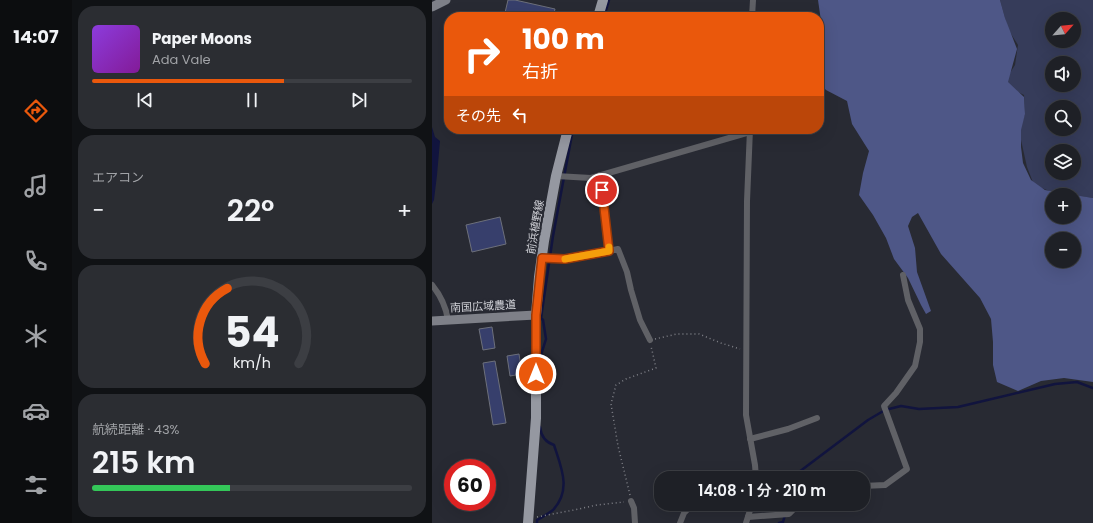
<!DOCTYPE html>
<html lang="ja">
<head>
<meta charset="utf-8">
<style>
  :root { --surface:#1e2026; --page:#2b2d32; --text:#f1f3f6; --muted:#a1a3a7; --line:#3c3e43; --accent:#ea580c }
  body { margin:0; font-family:Poppins,"Noto Sans JP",sans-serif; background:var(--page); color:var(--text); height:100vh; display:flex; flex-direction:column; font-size:15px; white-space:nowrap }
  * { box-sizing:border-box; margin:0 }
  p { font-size:13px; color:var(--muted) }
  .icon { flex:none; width:22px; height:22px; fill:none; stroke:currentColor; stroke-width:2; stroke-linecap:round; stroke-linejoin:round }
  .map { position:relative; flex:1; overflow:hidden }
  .drawer { display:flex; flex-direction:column; gap:6px; padding:6px; background:#101215; width:360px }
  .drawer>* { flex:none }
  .hud { position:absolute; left:12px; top:12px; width:380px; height:122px; border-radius:16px; box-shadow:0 4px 16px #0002,0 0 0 1px var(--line); background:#ea580c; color:#fff; overflow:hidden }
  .needle { width:26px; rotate:63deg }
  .controls { position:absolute; left:613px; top:12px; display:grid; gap:8px }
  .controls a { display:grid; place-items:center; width:36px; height:36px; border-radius:50%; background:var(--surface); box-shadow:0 4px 16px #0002,0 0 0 1px var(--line); font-size:20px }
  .speed { position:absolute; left:12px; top:459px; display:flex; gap:8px; font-size:20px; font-weight:700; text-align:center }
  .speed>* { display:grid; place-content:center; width:52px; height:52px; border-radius:50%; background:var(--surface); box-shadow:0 4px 16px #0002,0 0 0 1px var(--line); line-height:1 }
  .speed .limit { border:6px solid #d22; background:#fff; color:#111 }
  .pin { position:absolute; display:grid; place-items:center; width:34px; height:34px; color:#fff; margin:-17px; border:2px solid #fff; border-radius:50%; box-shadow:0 1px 4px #0007 }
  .me { position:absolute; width:44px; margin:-22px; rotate:0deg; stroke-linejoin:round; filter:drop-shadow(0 0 3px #0008) }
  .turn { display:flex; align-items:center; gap:14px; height:84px; padding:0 12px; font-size:18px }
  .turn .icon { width:52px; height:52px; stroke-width:2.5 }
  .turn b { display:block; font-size:28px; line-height:34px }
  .then { display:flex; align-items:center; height:38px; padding:0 12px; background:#0003; gap:8px; font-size:15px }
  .big { font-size:30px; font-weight:600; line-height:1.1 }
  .drawer .card { flex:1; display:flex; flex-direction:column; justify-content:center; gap:6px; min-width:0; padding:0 14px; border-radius:16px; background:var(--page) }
  .drawer .dial { align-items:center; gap:0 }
  .dial svg { height:104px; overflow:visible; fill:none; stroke:var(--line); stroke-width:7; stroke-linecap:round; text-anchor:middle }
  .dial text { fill:var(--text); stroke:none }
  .song { display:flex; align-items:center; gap:12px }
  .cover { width:48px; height:48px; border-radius:6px; background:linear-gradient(135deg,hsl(270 70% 55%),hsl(290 70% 35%)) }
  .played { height:4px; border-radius:2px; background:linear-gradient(90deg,var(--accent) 60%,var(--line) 60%) }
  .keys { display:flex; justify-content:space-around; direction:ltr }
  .heat { display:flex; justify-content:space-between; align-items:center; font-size:22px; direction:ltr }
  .charge { height:6px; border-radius:3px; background:linear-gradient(90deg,#34c759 43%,var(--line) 0) }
  .trip { position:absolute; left:222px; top:471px; width:216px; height:40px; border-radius:16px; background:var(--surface); box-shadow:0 4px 16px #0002,0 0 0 1px var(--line); font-weight:600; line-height:40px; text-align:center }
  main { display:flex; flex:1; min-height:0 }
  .tab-bar { display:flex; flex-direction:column; width:72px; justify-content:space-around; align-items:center; background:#0c0d0f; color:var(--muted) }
  .tab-bar .icon { width:28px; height:28px }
  .tab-bar .selected { color:var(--accent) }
  .tab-bar b { font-size:18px; color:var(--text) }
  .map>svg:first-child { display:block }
  .green { fill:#363c5a; fill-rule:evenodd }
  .forest { fill:#4e5787; fill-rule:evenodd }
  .water { fill:#11143e }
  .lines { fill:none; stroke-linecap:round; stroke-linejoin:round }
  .stream { stroke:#11143e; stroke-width:2.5 }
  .building { fill:#373f6c; stroke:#6d707b }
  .path { stroke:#808289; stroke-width:1.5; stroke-dasharray:1 3; stroke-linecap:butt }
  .street { stroke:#606166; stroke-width:6 }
  .secondary { stroke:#7e8088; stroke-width:9 }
  .primary { stroke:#9598a1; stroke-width:10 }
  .route-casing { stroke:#983908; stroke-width:10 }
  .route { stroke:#ea580c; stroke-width:7 }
  .slow { stroke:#f59e0b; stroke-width:7 }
  .labels { text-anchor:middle; stroke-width:4; stroke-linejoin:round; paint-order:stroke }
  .street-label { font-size:11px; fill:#d1d2d8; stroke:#282a33 }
</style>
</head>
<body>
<main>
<nav class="tab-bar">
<b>14:07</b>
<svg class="icon selected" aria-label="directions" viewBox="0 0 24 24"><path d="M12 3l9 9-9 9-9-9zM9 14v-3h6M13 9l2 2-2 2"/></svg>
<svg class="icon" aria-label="music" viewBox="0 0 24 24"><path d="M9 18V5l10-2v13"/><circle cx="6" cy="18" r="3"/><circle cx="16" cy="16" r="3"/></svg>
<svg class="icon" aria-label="phone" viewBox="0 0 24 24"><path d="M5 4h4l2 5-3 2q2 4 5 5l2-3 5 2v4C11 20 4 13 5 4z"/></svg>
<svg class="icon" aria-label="climate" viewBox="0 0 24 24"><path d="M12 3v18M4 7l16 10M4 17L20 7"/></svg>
<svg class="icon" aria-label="car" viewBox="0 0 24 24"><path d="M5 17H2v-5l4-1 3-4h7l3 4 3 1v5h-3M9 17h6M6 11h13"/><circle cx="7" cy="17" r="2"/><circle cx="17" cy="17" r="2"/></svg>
<svg class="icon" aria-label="filters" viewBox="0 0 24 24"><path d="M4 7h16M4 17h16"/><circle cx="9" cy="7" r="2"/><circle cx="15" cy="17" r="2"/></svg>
</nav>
<section class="drawer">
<div class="card">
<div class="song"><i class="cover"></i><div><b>Paper Moons</b><p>Ada Vale</p></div></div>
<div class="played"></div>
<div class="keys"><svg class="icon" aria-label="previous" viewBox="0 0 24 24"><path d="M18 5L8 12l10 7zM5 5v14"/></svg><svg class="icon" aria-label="pause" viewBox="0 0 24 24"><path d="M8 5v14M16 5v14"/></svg><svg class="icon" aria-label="next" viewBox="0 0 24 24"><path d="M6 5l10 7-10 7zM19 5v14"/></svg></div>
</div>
<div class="card"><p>エアコン</p>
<div class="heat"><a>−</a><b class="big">22°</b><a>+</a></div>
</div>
<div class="card dial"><svg viewBox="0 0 100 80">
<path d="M14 69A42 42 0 1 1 86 69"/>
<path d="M14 69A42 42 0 0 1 31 11" stroke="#ea580c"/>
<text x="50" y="56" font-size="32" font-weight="700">54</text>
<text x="50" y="72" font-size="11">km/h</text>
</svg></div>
<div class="card"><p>航続距離 · 43%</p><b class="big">215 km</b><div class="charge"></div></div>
</section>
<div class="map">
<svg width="661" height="523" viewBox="0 0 661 523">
  <rect width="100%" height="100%" fill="#282a33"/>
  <!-- green -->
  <path class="green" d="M 568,0 L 661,0 L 661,198 L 620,192 L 602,185 L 595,167 L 587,131 L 593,114 L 592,95 L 574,86 L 573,81 L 583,65 L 586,45 L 576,29 ZM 620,19 L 642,19 L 642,41 L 620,41 ZM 620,63 L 642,63 L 642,85 L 620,85 ZM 620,107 L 642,107 L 642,129 L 620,129 ZM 620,151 L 642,151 L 642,173 L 620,173 Z"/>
  <!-- forest -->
  <path class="forest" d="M 386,0 L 568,0 L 573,18 L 585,49 L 576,82 L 592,97 L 593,114 L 589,130 L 589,147 L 591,163 L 599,180 L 613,190 L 630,193 L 661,198 L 661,382 L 632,378 L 609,381 L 586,391 L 565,382 L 561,365 L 561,342 L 559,319 L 548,298 L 509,254 L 486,213 L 480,217 L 476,226 L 483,248 L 485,272 L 499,311 L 494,314 L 489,305 L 476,278 L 462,259 L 454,238 L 441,215 L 427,195 L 431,173 L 437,151 L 420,124 L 415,101 L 394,90 L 387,82 L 387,35 L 390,28 ZM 620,195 L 642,195 L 642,217 L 620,217 ZM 620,239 L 642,239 L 642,261 L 620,261 Z"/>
  <!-- water -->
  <path class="water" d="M 0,127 L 3,137 L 8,141 L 5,175 L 2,200 L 0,204 Z"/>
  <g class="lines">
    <!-- stream -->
    <g class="stream">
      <path d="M 172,17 L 177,0"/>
      <path d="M 109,368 L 109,355 L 114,339 L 111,320 L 109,318 L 121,236 L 141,129"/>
      <path d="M 363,477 L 367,472 L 436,420 L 453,410 L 469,406 L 487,409 L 526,407 L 623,384 L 645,382 L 661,388"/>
      <path d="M 105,523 L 105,520 C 110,517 116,514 121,510 C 140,490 129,467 122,445 C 113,442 109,436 108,427"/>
      <path d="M 347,523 L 351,522 L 353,515 L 353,504"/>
    </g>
  </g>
  <!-- building -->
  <g class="building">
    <path d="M 76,0 L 83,0 L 123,9 L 121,17 L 72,17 Z"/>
    <path d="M 68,217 L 74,244 L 40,252 L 34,225 Z"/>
    <path d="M 60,327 L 63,348 L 51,350 L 47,329 Z"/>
    <path d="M 87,354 L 90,374 L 78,376 L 75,356 Z"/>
    <path d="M 63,361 L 74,423 L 61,425 L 51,363 Z"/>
  </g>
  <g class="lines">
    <!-- path -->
    <g class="path">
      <path d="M 223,339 L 245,334 L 267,334 L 289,343 L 308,349"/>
      <path d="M 198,495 L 186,446 L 179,404 L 184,385 L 194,379 L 224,368 L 219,346"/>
      <path d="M 105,517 L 142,510 L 165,505 L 192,502"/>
    </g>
    <!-- street -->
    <g class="street">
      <path d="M 320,17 L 321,0"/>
      <path d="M 318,129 L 315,201 L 314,415 L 323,465 L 324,478"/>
      <path d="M 124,176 L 159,178 L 318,132"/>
      <path d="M 177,251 L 186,249 L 195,272 L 199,290 L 208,320 L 218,340"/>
      <path d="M 110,258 L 133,259 L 177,251 L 168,175"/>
      <path d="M 0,285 C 9,296 14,307 16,320"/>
      <path d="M 318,439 L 356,429 L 385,418"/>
      <path d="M 359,478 L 359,477 L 368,478"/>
      <path d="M 431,486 L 453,485 L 475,469 L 452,406 L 464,393 L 483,366 L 488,342 L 488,329 L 476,300 L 471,275"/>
      <path d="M 199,501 L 202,508 L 203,523"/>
      <path d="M 316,517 L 357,514 L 361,510 L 360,504"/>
      <path d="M 248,523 L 252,513 L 261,504"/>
      <path d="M 314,523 L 320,504"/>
    </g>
    <!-- secondary -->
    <g class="secondary">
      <path d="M 0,7 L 14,0"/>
      <path d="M 0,321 L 104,315"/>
    </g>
    <!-- primary -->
    <g class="primary">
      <path d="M 166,17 L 171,0"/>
      <path d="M 96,523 L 104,418 L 104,315 L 107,277 L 112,241 L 124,176 L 136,129"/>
    </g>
  </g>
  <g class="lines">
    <!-- route casing -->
    <g class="route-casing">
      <path id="route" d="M 104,374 L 104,315 L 110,258 L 133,259 L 177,251 L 170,190"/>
    </g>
    <!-- route -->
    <use href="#route" class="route"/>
    <!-- slow -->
    <path class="slow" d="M 133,259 L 177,251 L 177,247"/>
  </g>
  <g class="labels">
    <!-- street labels -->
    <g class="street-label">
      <text transform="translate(103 227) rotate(-80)" y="4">前浜植野線</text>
      <text transform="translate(51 306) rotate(-3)" y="4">南国広域農道</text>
    </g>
  </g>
</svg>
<div class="controls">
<a><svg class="needle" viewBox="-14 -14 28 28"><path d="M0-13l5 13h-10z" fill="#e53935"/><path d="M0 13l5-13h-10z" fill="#a1a3a7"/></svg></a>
<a><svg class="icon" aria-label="sound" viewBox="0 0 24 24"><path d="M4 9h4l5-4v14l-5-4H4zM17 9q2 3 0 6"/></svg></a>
<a><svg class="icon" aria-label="search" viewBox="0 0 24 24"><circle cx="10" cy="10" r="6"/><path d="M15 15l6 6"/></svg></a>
<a><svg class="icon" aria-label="layers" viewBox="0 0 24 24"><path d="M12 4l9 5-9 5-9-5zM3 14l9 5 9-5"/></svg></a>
<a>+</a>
<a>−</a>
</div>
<div class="speed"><div class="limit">60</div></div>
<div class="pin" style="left:170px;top:190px;background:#d93025"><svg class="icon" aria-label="arrive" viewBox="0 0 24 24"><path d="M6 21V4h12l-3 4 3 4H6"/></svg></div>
<svg class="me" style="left:104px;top:374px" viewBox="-20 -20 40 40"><circle r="17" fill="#ea580c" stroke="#fff" stroke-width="3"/><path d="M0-11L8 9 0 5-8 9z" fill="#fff"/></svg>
<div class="trip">14:08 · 1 分 · 210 m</div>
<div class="hud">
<div class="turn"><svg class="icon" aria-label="right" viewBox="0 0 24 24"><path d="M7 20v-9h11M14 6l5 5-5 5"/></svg><div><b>100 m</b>右折</div></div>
<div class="then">その先<svg class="icon" aria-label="left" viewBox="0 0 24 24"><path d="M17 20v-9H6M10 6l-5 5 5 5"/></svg></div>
</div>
</div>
</main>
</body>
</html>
